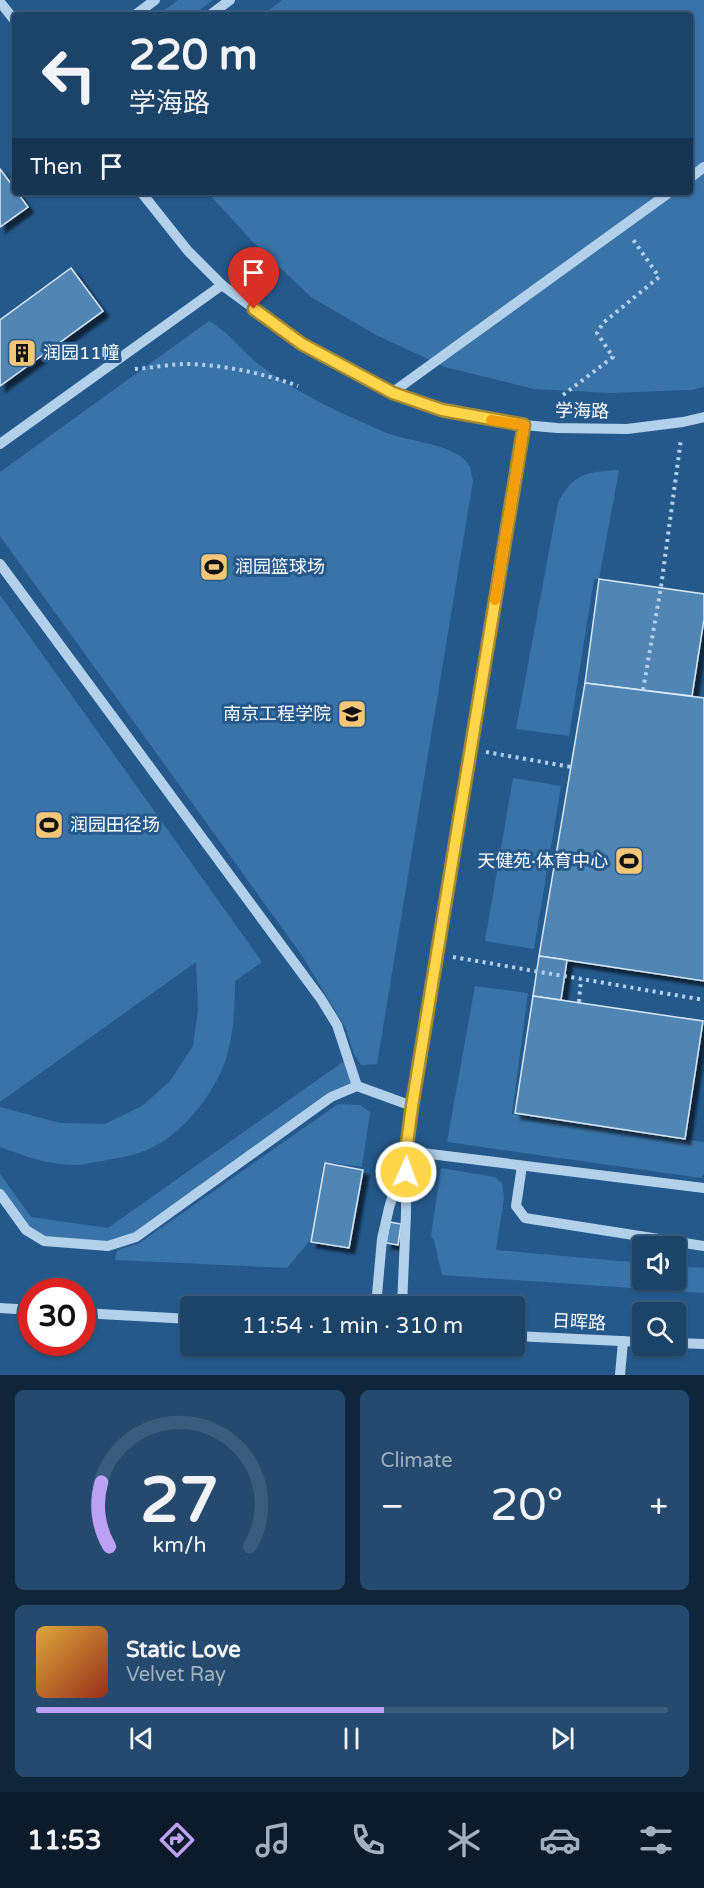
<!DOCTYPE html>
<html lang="en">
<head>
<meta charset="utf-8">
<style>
  :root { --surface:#1c4368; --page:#254a6e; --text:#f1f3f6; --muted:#a0b0c0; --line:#3a5c7c; --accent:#bca0f2 }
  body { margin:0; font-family:"Varela Round","Noto Sans SC",sans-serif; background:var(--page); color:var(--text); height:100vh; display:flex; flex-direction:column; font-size:22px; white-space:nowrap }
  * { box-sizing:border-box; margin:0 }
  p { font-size:20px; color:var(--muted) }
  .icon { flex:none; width:33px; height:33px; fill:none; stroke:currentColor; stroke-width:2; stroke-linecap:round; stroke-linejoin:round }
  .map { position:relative; height:1375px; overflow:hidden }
  .drawer { display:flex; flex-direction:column; gap:15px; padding:15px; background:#0f2539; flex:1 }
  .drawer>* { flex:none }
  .guide { position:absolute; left:12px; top:12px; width:681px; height:183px; border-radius:6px; box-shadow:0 2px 4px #0004,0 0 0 2px var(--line); background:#1c4368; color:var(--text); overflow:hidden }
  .controls { position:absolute; left:632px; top:1236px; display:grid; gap:12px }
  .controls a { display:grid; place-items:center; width:54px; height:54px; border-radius:6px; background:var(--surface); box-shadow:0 2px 4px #0004,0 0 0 2px var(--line); font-size:30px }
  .speed { position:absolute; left:18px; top:1278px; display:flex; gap:12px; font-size:30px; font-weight:700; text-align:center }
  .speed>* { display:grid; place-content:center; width:78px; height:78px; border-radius:50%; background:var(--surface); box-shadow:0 2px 4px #0004,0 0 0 2px var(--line); line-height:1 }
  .speed .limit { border:9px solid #d22; background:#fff; color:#111 }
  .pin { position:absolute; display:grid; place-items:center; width:51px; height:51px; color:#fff; margin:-62px -26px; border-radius:50% 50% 50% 0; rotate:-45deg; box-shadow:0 0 6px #0007 }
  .pin .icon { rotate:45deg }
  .me { position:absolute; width:66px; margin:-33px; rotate:2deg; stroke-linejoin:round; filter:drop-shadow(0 0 4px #0008) }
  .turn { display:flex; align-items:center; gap:21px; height:126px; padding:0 18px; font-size:27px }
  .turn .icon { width:78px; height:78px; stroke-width:2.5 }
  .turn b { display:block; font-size:42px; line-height:51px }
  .then { display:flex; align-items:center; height:57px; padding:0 18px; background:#0003; gap:12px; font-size:22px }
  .big { font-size:45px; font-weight:600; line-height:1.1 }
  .drawer .tile { flex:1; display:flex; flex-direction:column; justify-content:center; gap:9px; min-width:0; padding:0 21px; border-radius:9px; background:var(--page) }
  .drawer .dial { align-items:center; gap:0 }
  .dial svg { height:156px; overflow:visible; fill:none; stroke:var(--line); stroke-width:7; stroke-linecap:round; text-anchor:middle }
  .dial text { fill:var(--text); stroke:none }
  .song { display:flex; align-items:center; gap:18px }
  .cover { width:72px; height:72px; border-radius:9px; background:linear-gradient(135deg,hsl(40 70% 55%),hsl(10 70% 35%)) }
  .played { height:6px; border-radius:3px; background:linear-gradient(90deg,var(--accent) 55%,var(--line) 55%) }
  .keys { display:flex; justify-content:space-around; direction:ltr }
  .heat { display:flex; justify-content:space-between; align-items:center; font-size:33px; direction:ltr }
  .drawer .tiles { flex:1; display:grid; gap:15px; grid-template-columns:1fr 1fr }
  .tile:last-child { grid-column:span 2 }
  .trip { position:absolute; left:180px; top:1296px; width:345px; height:60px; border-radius:6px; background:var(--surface); box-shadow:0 2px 4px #0004,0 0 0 2px var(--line); font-weight:600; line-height:60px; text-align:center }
  .dock { display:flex; height:96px; justify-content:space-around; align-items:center; background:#0b1b2a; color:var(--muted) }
  .dock .icon { width:42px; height:42px }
  .dock .selected { color:var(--accent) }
  .dock b { font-size:27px; color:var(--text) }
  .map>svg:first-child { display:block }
  .green { fill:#3973a7 }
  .building { fill:#5185b3; stroke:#d7e8f8; stroke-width:1.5; filter:url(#shadow) }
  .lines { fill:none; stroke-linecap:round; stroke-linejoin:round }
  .path { stroke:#b3d0ea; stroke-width:4; stroke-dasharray:3 4.5; stroke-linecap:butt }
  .minor { stroke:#b3d0ea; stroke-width:10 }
  .route-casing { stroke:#a68a30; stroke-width:15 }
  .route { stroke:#ffd54a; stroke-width:10 }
  .slow { stroke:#f59e0b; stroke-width:10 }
  .labels { text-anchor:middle; stroke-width:6; stroke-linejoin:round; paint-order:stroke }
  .poi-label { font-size:18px; fill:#fff; stroke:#25598b; text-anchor:start }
  .street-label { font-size:18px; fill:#fff; stroke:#25598b }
</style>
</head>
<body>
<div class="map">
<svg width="704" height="1375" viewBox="0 0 704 1375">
  <defs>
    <filter id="shadow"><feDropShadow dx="5.5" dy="5.5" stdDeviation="1.5" flood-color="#0009"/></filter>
  </defs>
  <rect width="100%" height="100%" fill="#25598b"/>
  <!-- green -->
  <g class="green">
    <path d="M 178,0 L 213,0 L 193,15 L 158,15 Z"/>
    <path d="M 282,0 L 704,0 L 704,387 L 691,390 L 611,393 L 534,389 L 445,367 L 376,335 L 311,297 L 253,242 L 207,192 L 690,192 L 690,15 L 263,15 Z"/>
    <path d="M 209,321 C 228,331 241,350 257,363 C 296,393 342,414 387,433 C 409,442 459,444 470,467 C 471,471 472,477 473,481 L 377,1064 L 361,1065 L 354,1054 L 346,1029 L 303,957 L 0,536 L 0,472 Z"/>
    <path d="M 619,470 L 599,579 L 594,579 L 569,736 L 516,729 L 558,503 C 573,473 587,472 619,470 Z"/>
    <path d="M 0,595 L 262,962 L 235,981 C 235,1014 233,1051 217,1080 C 202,1107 180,1134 151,1148 C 137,1155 118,1158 102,1161 C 94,1162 84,1165 75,1165 C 49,1165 24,1156 0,1147 L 0,1107 L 60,1123 L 105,1124 L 142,1106 L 170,1081 L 193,1046 L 198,1010 L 196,962 L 0,1102 Z"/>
    <path d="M 513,778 L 561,786 L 534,949 L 485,941 Z"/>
    <path d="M 475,986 L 528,993 L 512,1114 L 704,1142 L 704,1174 L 701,1178 L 447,1142 Z"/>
    <path d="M 347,1059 L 357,1086 L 331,1097 L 136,1237 L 108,1246 L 44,1241 L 26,1230 L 0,1194 L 0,1174 L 31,1217 L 108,1228 Z"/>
    <path d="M 338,1104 L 360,1105 L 370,1112 L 362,1167 L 324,1162 L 311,1239 L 287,1268 L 115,1260 L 117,1250 L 138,1244 Z"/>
    <path d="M 441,1168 L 495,1177 L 502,1183 L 504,1198 L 496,1250 L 642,1263 L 642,1280 L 675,1280 L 675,1266 L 704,1268 L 704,1293 L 442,1275 L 434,1240 L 431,1236 Z"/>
  </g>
  <!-- building -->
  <g class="building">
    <path d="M 0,169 L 15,189 L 15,192 L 17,192 L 28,207 L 0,227 Z"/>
    <path d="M 71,268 L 103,311 L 0,386 L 0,320 Z"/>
    <path d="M 599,579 L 704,594 L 704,619 L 692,696 L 585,683 Z"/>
    <path d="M 585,683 L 704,698 L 704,981 L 539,956 Z"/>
    <path d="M 539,956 L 567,960 L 561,1000 L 533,996 Z"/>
    <path d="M 533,996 L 703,1021 L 685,1139 L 515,1113 Z"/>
    <path d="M 325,1163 L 363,1170 L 349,1248 L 311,1242 Z"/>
    <path d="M 390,1222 L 401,1224 L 398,1245 L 386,1243 Z"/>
  </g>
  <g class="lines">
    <!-- path -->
    <g class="path">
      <path d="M 135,369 C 152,368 170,364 187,364 C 225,365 262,373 298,386"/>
      <path d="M 563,395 L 613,357 L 597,333 L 603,323 L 659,277 L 632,238"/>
      <path d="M 643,690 L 661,587 L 681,439"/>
      <path d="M 486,752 L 571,767"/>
      <path d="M 453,957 L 704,1000"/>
      <path d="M 579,1002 L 581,979"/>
    </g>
    <!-- minor -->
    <g class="minor">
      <path d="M 0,2 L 15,21"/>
      <path d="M 135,15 L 155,0"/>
      <path d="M 210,15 L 230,0"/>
      <path d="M 690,178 L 704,167"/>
      <path d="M 141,192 L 188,251 L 222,285 L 302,344 L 393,392 L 442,410 L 524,425 L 557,428 L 627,429 L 683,422 L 704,417"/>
      <path d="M 393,392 L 670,192"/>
      <path d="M 0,444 L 222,285"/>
      <path d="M 0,564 L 321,999 L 337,1025 L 357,1086"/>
      <path d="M 406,1151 L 704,1188"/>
      <path d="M 522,1166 L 516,1206 L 525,1218 L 704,1246"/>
      <path d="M 0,1194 L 26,1230 L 44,1241 L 108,1246 L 136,1237 L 331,1097 L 357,1086 L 412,1106"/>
      <path d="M 376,1306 L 382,1239 L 389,1208 L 403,1163"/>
      <path d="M 402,1306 L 406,1213 L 406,1151 L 412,1106 L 524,425"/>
      <path d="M 0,1308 L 32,1310"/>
      <path d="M 82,1313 L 190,1319"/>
      <path d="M 514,1336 L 642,1342"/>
      <path d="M 675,1343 L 704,1344"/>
      <path d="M 620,1375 L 623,1341"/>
    </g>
  </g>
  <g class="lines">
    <!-- route casing -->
    <g class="route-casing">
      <path id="route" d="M 254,309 L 302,344 L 393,393 L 442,410 L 524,425 L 412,1106 L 406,1151 L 406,1172"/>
    </g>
    <!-- route -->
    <use href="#route" class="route"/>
    <!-- slow -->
    <path class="slow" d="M 491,420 L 524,425 L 495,600"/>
  </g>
  <!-- icons -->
  <defs>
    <g id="building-square" transform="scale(1.5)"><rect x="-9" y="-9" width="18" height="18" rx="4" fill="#f4c677" stroke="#25598b"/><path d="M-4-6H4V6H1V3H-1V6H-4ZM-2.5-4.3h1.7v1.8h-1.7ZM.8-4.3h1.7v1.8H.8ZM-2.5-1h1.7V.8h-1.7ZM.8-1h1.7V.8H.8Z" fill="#111"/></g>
    <g id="stadium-square" transform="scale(1.5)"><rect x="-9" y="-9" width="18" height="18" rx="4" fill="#f4c677" stroke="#25598b"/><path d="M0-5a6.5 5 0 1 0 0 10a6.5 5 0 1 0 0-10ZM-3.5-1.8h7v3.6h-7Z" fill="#111"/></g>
    <g id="university-square" transform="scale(1.5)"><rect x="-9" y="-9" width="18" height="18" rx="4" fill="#f4c677" stroke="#25598b"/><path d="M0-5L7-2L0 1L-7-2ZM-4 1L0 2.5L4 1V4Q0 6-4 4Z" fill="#111"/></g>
  </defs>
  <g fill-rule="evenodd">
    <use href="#building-square" x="22" y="353"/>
    <use href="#stadium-square" x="214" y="567"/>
    <use href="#university-square" x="352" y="714"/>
    <use href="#stadium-square" x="49" y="825"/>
    <use href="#stadium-square" x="629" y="861"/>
  </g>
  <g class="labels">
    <!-- poi labels -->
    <g class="poi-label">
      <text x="43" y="359">润园11幢</text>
      <text x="235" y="573">润园篮球场</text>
      <text x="331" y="720" text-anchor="end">南京工程学院</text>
      <text x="70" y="831">润园田径场</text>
      <text x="608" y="867" text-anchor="end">天健苑·体育中心</text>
    </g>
    <!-- street labels -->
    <g class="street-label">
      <text transform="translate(582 411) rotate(1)" y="6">学海路</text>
      <text transform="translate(579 1322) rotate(3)" y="6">日晖路</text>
    </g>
  </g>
</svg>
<div class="controls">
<a><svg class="icon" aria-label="sound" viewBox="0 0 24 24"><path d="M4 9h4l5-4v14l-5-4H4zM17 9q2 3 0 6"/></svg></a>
<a><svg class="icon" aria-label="search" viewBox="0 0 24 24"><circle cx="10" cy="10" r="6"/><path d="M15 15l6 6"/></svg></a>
</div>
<div class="speed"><div class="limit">30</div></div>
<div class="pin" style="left:254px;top:309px;background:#d93025"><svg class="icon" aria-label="arrive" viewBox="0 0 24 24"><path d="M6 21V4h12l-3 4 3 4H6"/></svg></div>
<svg class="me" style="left:406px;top:1172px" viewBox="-20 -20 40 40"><circle r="17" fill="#ffd54a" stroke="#fff" stroke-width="3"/><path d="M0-11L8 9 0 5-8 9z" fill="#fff"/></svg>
<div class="trip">11:54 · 1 min · 310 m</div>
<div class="guide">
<div class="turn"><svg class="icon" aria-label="left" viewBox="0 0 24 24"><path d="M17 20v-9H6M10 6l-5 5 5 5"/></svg><div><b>220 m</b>学海路</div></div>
<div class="then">Then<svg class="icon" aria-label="arrive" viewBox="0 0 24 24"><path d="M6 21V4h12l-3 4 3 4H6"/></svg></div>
</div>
</div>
<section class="drawer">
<div class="tiles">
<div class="tile dial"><svg viewBox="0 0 100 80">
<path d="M14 69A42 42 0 1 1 86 69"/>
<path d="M14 69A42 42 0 0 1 10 36" stroke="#bca0f2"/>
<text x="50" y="56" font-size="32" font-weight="700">27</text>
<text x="50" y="72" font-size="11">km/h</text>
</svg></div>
<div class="tile"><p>Climate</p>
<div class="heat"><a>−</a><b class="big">20°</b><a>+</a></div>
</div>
<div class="tile">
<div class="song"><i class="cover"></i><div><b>Static Love</b><p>Velvet Ray</p></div></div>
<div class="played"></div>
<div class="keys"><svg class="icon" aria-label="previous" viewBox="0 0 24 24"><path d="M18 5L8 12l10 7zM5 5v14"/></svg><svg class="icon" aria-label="pause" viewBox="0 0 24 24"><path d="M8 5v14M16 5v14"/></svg><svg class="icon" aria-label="next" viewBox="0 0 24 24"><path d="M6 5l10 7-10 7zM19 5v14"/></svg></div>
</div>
</div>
</section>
<nav class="dock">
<b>11:53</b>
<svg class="icon selected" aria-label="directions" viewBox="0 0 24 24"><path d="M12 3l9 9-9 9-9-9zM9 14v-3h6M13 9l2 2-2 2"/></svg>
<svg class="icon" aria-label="music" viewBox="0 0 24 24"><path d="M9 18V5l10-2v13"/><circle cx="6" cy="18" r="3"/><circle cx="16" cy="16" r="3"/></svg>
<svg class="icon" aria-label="phone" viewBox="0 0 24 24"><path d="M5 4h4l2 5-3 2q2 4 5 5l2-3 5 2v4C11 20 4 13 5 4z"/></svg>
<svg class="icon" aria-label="climate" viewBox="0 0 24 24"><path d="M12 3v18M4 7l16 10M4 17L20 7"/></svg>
<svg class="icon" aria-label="car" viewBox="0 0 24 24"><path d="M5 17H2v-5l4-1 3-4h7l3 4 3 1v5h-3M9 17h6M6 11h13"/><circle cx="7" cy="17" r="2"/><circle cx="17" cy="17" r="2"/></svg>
<svg class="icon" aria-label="filters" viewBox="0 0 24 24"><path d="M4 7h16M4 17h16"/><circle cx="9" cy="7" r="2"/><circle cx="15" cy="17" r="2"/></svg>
</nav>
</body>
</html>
